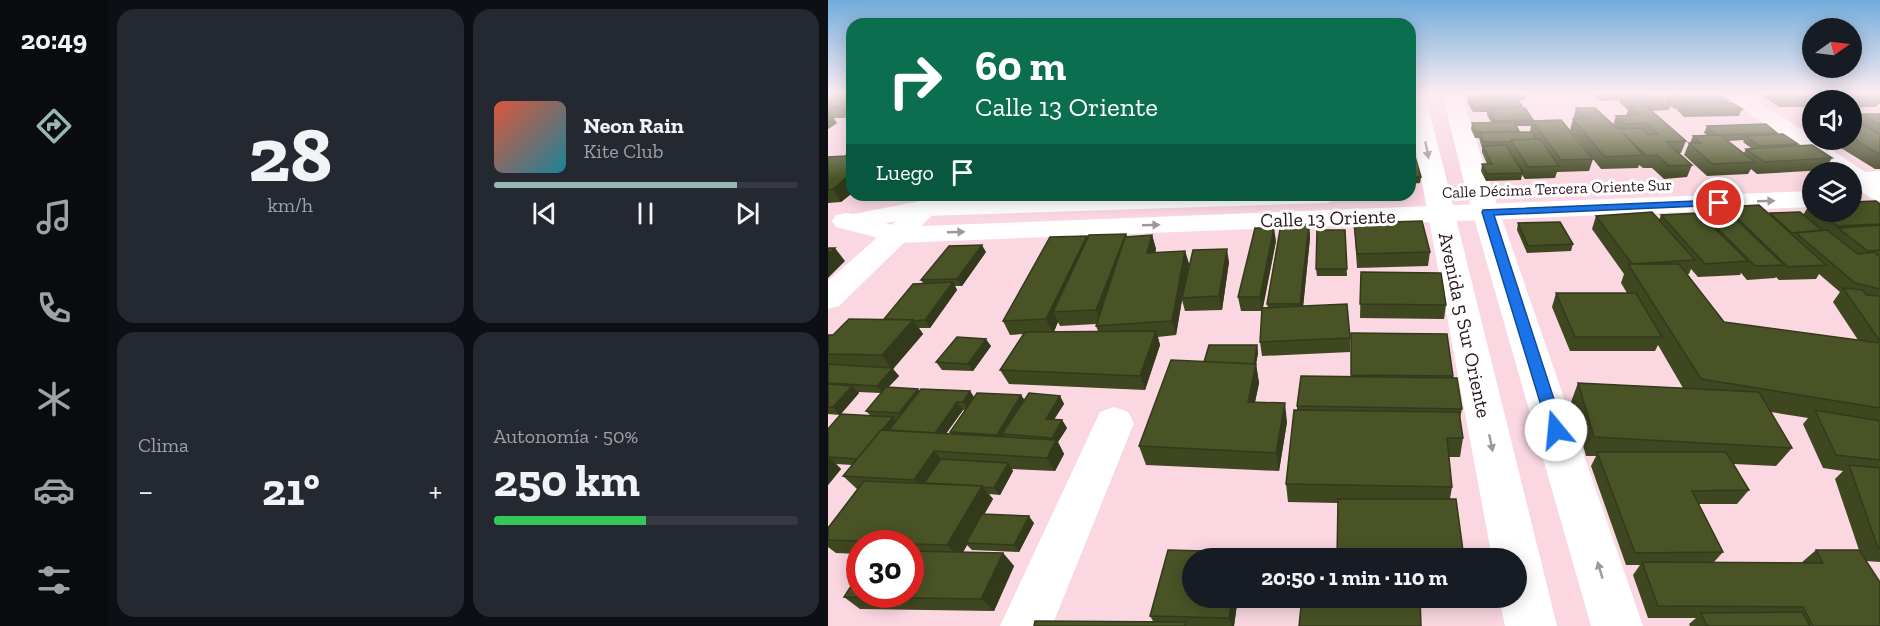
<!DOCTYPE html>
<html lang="es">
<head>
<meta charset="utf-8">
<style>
  :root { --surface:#171b24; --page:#242831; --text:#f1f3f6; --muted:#9ea1a6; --line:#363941; --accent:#97b7b3 }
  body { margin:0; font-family:"Zilla Slab",serif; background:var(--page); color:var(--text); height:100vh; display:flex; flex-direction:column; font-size:22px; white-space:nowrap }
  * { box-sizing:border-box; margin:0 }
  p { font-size:20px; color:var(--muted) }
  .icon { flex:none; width:33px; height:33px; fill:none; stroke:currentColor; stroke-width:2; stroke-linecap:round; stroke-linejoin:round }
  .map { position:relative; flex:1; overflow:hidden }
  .drawer { display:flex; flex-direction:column; gap:9px; padding:9px; background:#0d0f14; width:720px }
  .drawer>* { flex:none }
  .guide { position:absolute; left:18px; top:18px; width:570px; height:183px; border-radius:18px; box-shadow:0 3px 15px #0003; background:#0b6e4f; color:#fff; overflow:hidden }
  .needle { width:39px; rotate:76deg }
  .tools { position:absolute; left:974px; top:18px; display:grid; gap:12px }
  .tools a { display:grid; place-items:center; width:60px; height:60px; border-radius:50%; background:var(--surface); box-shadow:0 3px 15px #0003; font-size:30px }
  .speed { position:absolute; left:18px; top:530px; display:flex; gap:12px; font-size:30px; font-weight:700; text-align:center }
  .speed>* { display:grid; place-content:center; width:78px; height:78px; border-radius:50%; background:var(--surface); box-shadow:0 3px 15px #0003; line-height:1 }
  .speed .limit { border:9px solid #d22; background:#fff; color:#111 }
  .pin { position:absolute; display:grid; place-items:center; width:51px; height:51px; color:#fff; margin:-26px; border:3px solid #fff; border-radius:50%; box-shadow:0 2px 6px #0007 }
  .me { position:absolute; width:66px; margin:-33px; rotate:343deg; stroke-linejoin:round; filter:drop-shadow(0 0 4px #0008) }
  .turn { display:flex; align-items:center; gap:21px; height:126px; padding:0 30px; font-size:27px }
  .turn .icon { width:78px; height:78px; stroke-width:2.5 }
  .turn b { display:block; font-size:42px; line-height:51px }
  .then { display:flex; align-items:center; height:57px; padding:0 30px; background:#0003; gap:12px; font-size:22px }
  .big { font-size:45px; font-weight:800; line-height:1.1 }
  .drawer .widget { flex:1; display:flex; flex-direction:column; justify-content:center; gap:9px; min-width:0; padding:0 21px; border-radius:18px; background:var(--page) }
  .drawer .dial { align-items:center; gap:0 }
  .dial b { font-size:78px; line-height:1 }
  .song { display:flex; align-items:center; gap:18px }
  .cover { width:72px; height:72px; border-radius:9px; background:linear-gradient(135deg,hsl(10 70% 55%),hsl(190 70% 35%)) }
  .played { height:6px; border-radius:3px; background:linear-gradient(90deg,var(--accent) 80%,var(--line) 80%) }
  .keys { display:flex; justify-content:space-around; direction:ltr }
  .heat { display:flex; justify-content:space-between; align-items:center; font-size:33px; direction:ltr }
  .charge { height:9px; border-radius:4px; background:linear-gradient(90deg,#34c759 50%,var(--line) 0) }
  .drawer .tiles { flex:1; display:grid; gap:9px; grid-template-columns:repeat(2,1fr) }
  .trip { position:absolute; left:354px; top:548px; width:345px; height:60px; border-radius:30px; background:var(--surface); box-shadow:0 3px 15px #0003; font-weight:800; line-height:60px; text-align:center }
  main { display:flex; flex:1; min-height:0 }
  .tab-bar { display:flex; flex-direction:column; width:108px; justify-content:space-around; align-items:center; background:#090b0e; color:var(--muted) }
  .tab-bar .icon { width:42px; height:42px }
  .tab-bar .active { color:var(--accent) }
  .tab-bar b { font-size:27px; color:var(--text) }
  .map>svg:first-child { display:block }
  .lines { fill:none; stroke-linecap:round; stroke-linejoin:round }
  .street { fill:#fff; fill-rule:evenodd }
  .secondary { fill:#fff; fill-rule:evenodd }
  .wall { fill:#3f4721; fill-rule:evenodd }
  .shaded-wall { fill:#333a1b }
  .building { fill:#495326; stroke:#333a1b; stroke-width:1.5 }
  .oneway { fill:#a0979a }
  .route { fill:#1a73e8; stroke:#114b97; stroke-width:1.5 }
  .labels { text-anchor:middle; stroke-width:6; stroke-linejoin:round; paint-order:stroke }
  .far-street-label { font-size:16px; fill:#2c181e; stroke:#fff }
  .street-label { font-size:20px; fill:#2c181e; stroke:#fff }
</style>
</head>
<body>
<main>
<nav class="tab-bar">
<b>20:49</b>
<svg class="icon active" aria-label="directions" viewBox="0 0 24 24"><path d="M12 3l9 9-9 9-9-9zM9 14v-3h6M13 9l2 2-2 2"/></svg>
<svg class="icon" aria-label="music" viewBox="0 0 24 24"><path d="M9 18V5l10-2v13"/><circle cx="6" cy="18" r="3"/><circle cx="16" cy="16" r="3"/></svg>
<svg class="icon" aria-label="phone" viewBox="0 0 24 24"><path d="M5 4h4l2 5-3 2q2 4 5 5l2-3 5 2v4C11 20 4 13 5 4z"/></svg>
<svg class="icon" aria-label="climate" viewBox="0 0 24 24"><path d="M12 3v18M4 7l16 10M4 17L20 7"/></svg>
<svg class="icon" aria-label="car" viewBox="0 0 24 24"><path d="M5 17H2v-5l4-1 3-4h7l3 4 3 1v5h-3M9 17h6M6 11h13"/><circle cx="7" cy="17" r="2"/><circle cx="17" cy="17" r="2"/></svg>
<svg class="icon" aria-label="filters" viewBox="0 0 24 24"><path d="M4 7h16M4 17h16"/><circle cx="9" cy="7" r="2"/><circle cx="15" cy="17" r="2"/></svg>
</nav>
<section class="drawer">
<div class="tiles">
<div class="widget dial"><b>28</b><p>km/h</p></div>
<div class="widget">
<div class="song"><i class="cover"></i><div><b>Neon Rain</b><p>Kite Club</p></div></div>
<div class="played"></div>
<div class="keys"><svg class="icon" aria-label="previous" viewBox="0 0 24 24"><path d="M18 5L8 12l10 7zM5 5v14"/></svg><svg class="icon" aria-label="pause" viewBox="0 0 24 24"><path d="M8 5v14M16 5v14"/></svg><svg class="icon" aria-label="next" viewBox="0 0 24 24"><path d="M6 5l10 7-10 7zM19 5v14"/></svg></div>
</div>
<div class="widget"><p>Clima</p>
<div class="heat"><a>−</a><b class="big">21°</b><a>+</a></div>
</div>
<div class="widget"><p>Autonomía · 50%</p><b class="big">250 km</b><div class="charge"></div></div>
</div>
</section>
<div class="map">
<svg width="1052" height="626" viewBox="0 0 1052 626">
  <rect width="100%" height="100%" fill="#fad7e1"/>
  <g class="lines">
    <!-- street -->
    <g class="street">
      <path d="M 582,93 L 597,93 L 729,626 L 677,626 L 671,597 L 688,597 L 688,558 L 664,558 L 582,118 Z"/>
      <path d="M 614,93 L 633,93 L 664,190 L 815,626 L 763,626 L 638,190 Z"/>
      <path d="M 896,93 L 917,93 L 984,136 L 984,140 L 989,140 L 1052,182 L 1052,201 L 1043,198 L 1023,184 L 1023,172 L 1007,172 L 898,97 Z"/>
      <path d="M 97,195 L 125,195 L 11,306 L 0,309 L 0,281 Z"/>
      <path d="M 286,407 L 300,412 L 306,423 L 224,626 L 172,626 L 272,412 Z"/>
    </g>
    <!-- secondary -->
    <g class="secondary">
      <path d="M 1052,171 L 1052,185 L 1023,187 L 1023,173 Z"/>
      <path d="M 984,191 L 984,207 L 70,243 L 8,227 L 4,221 L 8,215 L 18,213 L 25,214 L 98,200 L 258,195 L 511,195 L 507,200 L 498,203 L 98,216 L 57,223 L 71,227 Z"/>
    </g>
  </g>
  <!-- wall -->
  <g class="wall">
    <path d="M 4,93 L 24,93 L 24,115 L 19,118 L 5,118 L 9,123 L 0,129 L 0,95 L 6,95 Z"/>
    <path d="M 647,93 L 697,93 L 698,94 L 697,100 L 690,100 L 694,106 L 693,108 L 705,120 L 705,121 L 760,152 L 742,130 L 748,108 L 785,125 L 788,116 L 798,116 L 800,110 L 791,102 L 792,100 L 773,101 L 763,93 L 823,93 L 823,95 L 837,100 L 839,95 L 900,101 L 900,103 L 914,109 L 911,116 L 856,117 L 849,110 L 849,109 L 846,109 L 843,106 L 841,110 L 824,111 L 858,141 L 853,153 L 851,153 L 864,165 L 859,177 L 836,179 L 824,168 L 815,168 L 811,165 L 810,168 L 773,169 L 765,159 L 761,171 L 730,172 L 729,172 L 727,178 L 697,179 L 694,175 L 693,180 L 658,181 L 653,171 L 654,164 L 659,164 L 654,152 L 654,148 L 651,138 L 647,138 L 643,129 L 644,123 L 663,122 L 659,115 L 659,112 L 645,112 L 639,102 L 640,96 L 649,96 ZM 688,126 L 703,126 L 702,132 L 691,132 L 691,131 Z"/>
    <path d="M 930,93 L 1050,93 L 1052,94 L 1052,104 L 1051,103 L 1048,107 L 1023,107 L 1023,100 L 984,100 L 984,107 L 951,107 Z"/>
    <path d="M 1033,114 L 1052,114 L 1052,169 L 1047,169 L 1000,140 L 1023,140 L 1023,118 L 1029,122 Z"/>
    <path d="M 879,126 L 949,133 L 949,134 L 970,144 L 968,146 L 1004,158 L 997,170 L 929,174 L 923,169 L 920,174 L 879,176 L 856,155 L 861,143 L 862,143 L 865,136 L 879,135 L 876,133 ZM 916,140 L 915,142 L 923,148 L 918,149 L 916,153 L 900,141 Z"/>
    <path d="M 24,150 L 24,195 L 48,195 L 24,196 L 23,194 L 13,202 L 0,203 L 0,157 L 17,156 Z"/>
    <path d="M 582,153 L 593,177 L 592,183 L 582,184 Z"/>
    <path d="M 53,195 L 93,195 L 90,198 L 55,198 Z"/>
    <path d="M 131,195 L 206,195 L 204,198 L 132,198 Z"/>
    <path d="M 982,204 L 984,204 L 984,212 L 1023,212 L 1052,204 L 1052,562 L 1038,561 L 1052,626 L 862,626 L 861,624 L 868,618 L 820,618 L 805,575 L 812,565 L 798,565 L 763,466 L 768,456 L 758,456 L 743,402 L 750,383 L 855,388 L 830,345 L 827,351 L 742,351 L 724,307 L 728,293 L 799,293 L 793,283 L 796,274 L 764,229 L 768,216 L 831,220 L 833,215 L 872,214 L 873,212 L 896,211 L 898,207 L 941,214 L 942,213 L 975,215 ZM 863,269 L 870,277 L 912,275 L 913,273 L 919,280 L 947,278 L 948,277 L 951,280 L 988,279 L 991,274 L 1012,292 L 1005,302 L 1030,340 L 896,322 L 859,274 L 861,274 ZM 943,412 L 980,418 L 975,424 L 995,468 L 1015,471 L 1007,479 L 1031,550 L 988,550 L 973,563 L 886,562 L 895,552 L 871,504 L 909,504 L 921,490 L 906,464 L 948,466 L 964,448 Z"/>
    <path d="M 526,223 L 602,252 L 600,266 L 529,268 Z"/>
    <path d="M 690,223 L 745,244 L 743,251 L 699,253 L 689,230 Z"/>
    <path d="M 481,224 L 482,238 L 475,306 L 522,338 L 522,352 L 434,356 L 432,342 L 434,311 L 413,311 L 410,297 L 448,241 L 435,308 L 440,308 L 439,304 Z"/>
    <path d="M 517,230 L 519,276 L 489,276 L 488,269 Z"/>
    <path d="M 298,234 L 299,237 L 324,235 L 328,249 L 327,253 L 357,251 L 361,264 L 358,280 L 401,262 L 394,310 L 357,311 L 354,300 L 348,335 L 330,337 L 332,345 L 317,390 L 181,384 L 172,370 L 195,334 L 182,335 L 175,321 L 259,236 L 260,238 ZM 230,322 L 232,326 L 268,324 L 268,326 L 270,331 L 226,332 Z"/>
    <path d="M 158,252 L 134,286 L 127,286 L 129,290 L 102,328 L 91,328 L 95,334 L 65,369 L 71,376 L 60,387 L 91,391 L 142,391 L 146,397 L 193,395 L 196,400 L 232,396 L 236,404 L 226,419 L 234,420 L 239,428 L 230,442 L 236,454 L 227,471 L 184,469 L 185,471 L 172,495 L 161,494 L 165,499 L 156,514 L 206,523 L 191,552 L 144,550 L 139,545 L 135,552 L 175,553 L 186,566 L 166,611 L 32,609 L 16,597 L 82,594 L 82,543 L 32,543 L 32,554 L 8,553 L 0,547 L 0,528 L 29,489 L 15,476 L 24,465 L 8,464 L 13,469 L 0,485 L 0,429 L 43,416 L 38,411 L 53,393 L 30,392 L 31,393 L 12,415 L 0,414 L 0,335 L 5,335 L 56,319 L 95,283 L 93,280 ZM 135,410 L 137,410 L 122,432 L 123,434 L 118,434 Z"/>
    <path d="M 533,272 L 618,305 L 616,319 L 532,318 Z"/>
    <path d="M 523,333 L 625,376 L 625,378 L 634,409 L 632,418 L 635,438 L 632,457 L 621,457 L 624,487 L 622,499 L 510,503 L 460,502 L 458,484 L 469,410 L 469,406 L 523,377 Z"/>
    <path d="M 429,345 L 430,353 L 428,364 L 431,383 L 427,402 L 459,422 L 451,471 L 318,465 L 311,446 L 376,362 Z"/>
    <path d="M 163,346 L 145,371 L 114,370 L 108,362 Z"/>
    <path d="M 340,550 L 412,552 L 414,558 L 364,558 L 364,597 L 410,597 L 406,626 L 206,626 L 207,621 L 325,621 L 322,616 Z"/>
  </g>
  <!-- shaded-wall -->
  <g class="shaded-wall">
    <path d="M 24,99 L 24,115 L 19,118 L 13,107 Z"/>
    <path d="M 2,112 L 9,123 L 0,129 L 0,113 Z"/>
    <path d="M 24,173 L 24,189 L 19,189 L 23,194 L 13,202 L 5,189 Z"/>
    <path d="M 481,224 L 482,238 L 474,318 L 472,304 Z"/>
    <path d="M 446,228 L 448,241 L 434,311 L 432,297 Z"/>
    <path d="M 298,234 L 302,247 L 273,324 L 268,310 Z"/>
    <path d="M 324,235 L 328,249 L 323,267 L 319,253 Z"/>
    <path d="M 259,236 L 264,249 L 225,312 L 230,322 L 225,333 L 218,319 Z"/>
    <path d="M 154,245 L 158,252 L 134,286 L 129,279 Z"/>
    <path d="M 7,248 L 17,261 L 0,278 L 0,254 Z"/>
    <path d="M 399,249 L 401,262 L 394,310 L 391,296 Z"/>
    <path d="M 357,251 L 361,264 L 355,297 L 354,298 L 354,300 L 348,335 L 344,321 Z"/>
    <path d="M 125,282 L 129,290 L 102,328 L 97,320 Z"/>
    <path d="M 85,320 L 95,334 L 65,369 L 71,376 L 55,393 L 49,386 L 64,369 L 54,355 Z"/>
    <path d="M 328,331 L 332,345 L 317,390 L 312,376 Z"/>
    <path d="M 158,339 L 163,346 L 145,371 L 140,364 Z"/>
    <path d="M 429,345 L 430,353 L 428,364 L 431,383 L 423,421 L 420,402 L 424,370 Z"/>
    <path d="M 24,386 L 31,393 L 12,415 L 5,407 Z"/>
    <path d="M 90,389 L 95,397 L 77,420 L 71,413 Z"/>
    <path d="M 142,391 L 147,399 L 140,410 L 135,402 Z"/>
    <path d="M 193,395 L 198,402 L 174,434 L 176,438 L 174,442 L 169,435 Z"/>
    <path d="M 232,396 L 236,404 L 222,426 L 218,419 Z"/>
    <path d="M 129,402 L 135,410 L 113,440 L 107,433 Z"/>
    <path d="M 457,403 L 459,422 L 451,471 L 448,453 Z"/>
    <path d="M 65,417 L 71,425 L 31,459 Z"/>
    <path d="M 234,420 L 239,428 L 230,442 L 236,454 L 227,471 L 219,458 L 226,443 L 224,438 Z"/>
    <path d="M 106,451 L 118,465 L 99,494 L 86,480 Z"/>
    <path d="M 0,456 L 13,469 L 0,485 Z"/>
    <path d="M 180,463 L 185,471 L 172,495 L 166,488 Z"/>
    <path d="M 154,486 L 165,499 L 140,543 L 138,543 L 139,545 L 132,558 L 119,545 Z"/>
    <path d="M 201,516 L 206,523 L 191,552 L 186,545 Z"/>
    <path d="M 175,553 L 186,566 L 166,611 L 153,599 Z"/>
    <path d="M 404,597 L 410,597 L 406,626 L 404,626 L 401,618 Z"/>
  </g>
  <!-- building -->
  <g class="building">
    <path d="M 651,93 L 697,93 L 698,94 L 651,94 Z"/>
    <path d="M 771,93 L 823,93 L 774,96 Z"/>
    <path d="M 890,93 L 900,101 L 848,103 L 839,95 Z"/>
    <path d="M 951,93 L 1050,93 L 1052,94 L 1052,96 L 956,96 Z"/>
    <path d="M 829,94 L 843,104 L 806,107 L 793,96 Z"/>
    <path d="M 0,95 L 24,95 L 24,99 L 13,107 L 0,107 Z"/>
    <path d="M 687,95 L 694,106 L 646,106 L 640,96 Z"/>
    <path d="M 905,103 L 914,109 L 858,110 L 851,104 Z"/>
    <path d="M 818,106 L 858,141 L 838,142 L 864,165 L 841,166 L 829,155 L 819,156 L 795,133 L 815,155 L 777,157 L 745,119 L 757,118 L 748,108 L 767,108 L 790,129 L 813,128 L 820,135 L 830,134 L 818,123 L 796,124 L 788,116 L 811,115 L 801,107 Z"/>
    <path d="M 697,108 L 705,120 L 667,121 L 660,109 Z"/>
    <path d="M 1033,114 L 1052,114 L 1052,125 Z"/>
    <path d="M 1023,118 L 1052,134 L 1052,155 L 1023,137 Z"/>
    <path d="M 733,120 L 765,159 L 733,160 L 704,121 Z"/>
    <path d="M 686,122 L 691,131 L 648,132 L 644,123 Z"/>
    <path d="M 938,124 L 949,133 L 889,135 L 879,126 Z"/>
    <path d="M 704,132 L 708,139 L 683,140 L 683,142 L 656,142 L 652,133 Z"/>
    <path d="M 955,134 L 970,144 L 931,146 L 918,136 Z"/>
    <path d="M 892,135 L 927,162 L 884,164 L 861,143 L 873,143 L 865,136 Z"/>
    <path d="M 712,139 L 731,166 L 700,167 L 683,140 Z"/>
    <path d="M 678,145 L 695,173 L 659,174 L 654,164 L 664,164 L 655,146 Z"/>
    <path d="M 984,145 L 1004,158 L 936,162 L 918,149 Z"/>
    <path d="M 24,150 L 24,173 L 5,189 L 0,190 L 0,157 L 17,156 Z"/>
    <path d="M 582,153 L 586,153 L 593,177 L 582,177 Z"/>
    <path d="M 1048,201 L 1052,204 L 1052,224 L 1009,226 L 991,212 L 1023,212 L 1023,202 Z"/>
    <path d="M 931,205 L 998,265 L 960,267 L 898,207 Z"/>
    <path d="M 898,210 L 956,265 L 927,266 L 873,212 Z"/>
    <path d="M 824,212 L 867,260 L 804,264 L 768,216 Z"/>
    <path d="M 972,212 L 994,230 L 964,233 L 942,213 Z"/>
    <path d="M 871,213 L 920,261 L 877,264 L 833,215 Z"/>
    <path d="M 594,221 L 602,252 L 529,254 L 526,223 Z"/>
    <path d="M 732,222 L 745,244 L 700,246 L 690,223 Z"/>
    <path d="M 453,224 L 481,224 L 472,304 L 439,304 Z"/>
    <path d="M 1052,225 L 1052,250 L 1040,251 L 1010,228 Z"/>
    <path d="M 427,228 L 446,228 L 432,297 L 410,297 Z"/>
    <path d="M 489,230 L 517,230 L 519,269 L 488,269 Z"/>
    <path d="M 999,230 L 1030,254 L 1046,252 L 1052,257 L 1052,289 L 1027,283 L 968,233 Z"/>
    <path d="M 298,234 L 268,310 L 225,312 L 261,235 Z"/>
    <path d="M 324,235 L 319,253 L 357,251 L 344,321 L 268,326 L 297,237 Z"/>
    <path d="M 259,236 L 218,319 L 175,321 L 222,237 Z"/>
    <path d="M 154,245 L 129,279 L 93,280 L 121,246 Z"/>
    <path d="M 0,248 L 7,248 L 0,254 Z"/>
    <path d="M 399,249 L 391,296 L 354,298 L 365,250 Z"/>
    <path d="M 800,264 L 851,264 L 896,322 L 1052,343 L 1052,408 L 873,379 Z"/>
    <path d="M 533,272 L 613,273 L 618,305 L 532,304 Z"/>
    <path d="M 125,282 L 97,320 L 84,321 L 85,320 L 56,319 L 85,284 Z"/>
    <path d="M 1015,288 L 1035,290 L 1038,295 L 1052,296 L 1052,341 Z"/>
    <path d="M 728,293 L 808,293 L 834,337 L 747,337 Z"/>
    <path d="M 519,304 L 522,338 L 432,342 L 434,308 Z"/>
    <path d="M 21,319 L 85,320 L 54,355 L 0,354 L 0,335 L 5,335 Z"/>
    <path d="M 328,331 L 312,376 L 172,370 L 197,332 Z"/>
    <path d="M 523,333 L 619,334 L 625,376 L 523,375 Z"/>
    <path d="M 129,337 L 158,339 L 140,364 L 108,362 Z"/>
    <path d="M 381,345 L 429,345 L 426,364 L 376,362 Z"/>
    <path d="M 343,360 L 428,364 L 420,402 L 457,403 L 448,453 L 311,446 Z"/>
    <path d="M 0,364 L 65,368 L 49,386 L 0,383 Z"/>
    <path d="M 473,376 L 629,378 L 634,409 L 469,406 Z"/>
    <path d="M 750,383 L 931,392 L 964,448 L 766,437 Z"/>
    <path d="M 0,384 L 24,386 L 5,407 L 0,407 Z"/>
    <path d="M 58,387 L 90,389 L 71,413 L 38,411 Z"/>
    <path d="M 93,389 L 142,391 L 135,402 L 129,402 L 107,433 L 61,430 Z"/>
    <path d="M 149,393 L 193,395 L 169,435 L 122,432 Z"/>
    <path d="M 201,393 L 232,396 L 218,419 L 234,420 L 224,438 L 174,434 Z"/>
    <path d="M 466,410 L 631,412 L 635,438 L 619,438 L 624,487 L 458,484 Z"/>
    <path d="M 987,410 L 1052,421 L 1052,460 L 1008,455 Z"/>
    <path d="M 13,414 L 65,417 L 54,430 L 53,430 L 29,459 L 0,457 L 0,429 Z"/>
    <path d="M 53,430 L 228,440 L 219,458 L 106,451 L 86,480 L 15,476 Z"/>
    <path d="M 769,452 L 898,452 L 921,490 L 864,491 L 895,552 L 807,553 Z"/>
    <path d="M 113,459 L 180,463 L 166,488 L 155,487 L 154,486 L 96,483 Z"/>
    <path d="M 1021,465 L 1052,468 L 1052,548 L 1050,548 Z"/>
    <path d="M 36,481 L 154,486 L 119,545 L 82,544 L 82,543 L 0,540 L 0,528 Z"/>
    <path d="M 510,499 L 628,499 L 636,558 L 509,558 Z"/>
    <path d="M 154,514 L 201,516 L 186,545 L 138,543 Z"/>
    <path d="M 340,550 L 412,552 L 411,558 L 364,558 L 364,597 L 404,597 L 401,618 L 322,616 Z"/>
    <path d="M 988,550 L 1031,550 L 1052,582 L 1052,626 L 985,626 L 975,607 L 830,606 L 814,562 L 995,563 Z"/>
    <path d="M 82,551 L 175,553 L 153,599 L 16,597 L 32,572 L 32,594 L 82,594 Z"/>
    <path d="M 474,597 L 592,597 L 593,626 L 471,626 Z"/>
    <path d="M 974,612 L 982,626 L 879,626 L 873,613 Z"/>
    <path d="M 207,621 L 358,622 L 357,626 L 206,626 Z"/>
  </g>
  <!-- one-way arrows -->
  <defs><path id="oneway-solid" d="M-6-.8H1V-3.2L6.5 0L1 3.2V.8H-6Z" transform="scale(1.5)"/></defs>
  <g class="oneway">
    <use href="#oneway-solid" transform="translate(599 150) rotate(79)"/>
    <use href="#oneway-solid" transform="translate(938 201) rotate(-2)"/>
    <use href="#oneway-solid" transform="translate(323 225) rotate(-2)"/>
    <use href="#oneway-solid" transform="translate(128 232) rotate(-2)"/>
    <use href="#oneway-solid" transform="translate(663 443) rotate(78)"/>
    <use href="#oneway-solid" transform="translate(772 570) rotate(-107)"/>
  </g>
  <!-- sky -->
  <linearGradient id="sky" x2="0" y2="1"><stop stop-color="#71acdc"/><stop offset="0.52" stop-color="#fdedf2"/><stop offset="1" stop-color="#fdedf2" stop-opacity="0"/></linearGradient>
  <rect width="1052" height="180" fill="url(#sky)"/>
  <!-- route -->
  <path class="route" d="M 891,200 L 895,201 L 895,205 L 666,215 L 736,430 L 734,435 L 728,437 L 722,435 L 654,212 L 655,210 Z"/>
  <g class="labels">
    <!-- far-street labels -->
    <g class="far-street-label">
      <text transform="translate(729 188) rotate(-2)" y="6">Calle Décima Tercera Oriente Sur</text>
    </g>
    <!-- street labels -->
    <g class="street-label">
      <text transform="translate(500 218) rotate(-2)" y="7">Calle 13 Oriente</text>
      <text transform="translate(637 325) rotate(78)" y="7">Avenida 5 Sur Oriente</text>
    </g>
  </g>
</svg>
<div class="tools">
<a><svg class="needle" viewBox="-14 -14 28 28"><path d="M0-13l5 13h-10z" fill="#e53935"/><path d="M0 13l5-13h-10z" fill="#9ea1a6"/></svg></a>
<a><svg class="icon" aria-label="sound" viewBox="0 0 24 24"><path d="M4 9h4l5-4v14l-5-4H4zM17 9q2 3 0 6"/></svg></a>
<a><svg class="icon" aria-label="layers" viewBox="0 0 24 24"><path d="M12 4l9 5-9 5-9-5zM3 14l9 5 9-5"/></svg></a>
</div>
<div class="speed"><div class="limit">30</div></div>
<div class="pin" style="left:891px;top:203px;background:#d93025"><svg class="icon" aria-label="arrive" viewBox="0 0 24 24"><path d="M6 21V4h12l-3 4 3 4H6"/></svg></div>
<svg class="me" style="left:728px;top:430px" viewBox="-20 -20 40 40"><circle r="19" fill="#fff"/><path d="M0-13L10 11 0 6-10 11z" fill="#1a73e8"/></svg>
<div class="trip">20:50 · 1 min · 110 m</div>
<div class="guide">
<div class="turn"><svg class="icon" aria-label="right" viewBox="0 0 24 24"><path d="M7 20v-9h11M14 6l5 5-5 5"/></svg><div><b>60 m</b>Calle 13 Oriente</div></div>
<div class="then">Luego<svg class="icon" aria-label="arrive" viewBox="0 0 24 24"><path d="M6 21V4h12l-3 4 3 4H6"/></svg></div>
</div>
</div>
</main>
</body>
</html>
